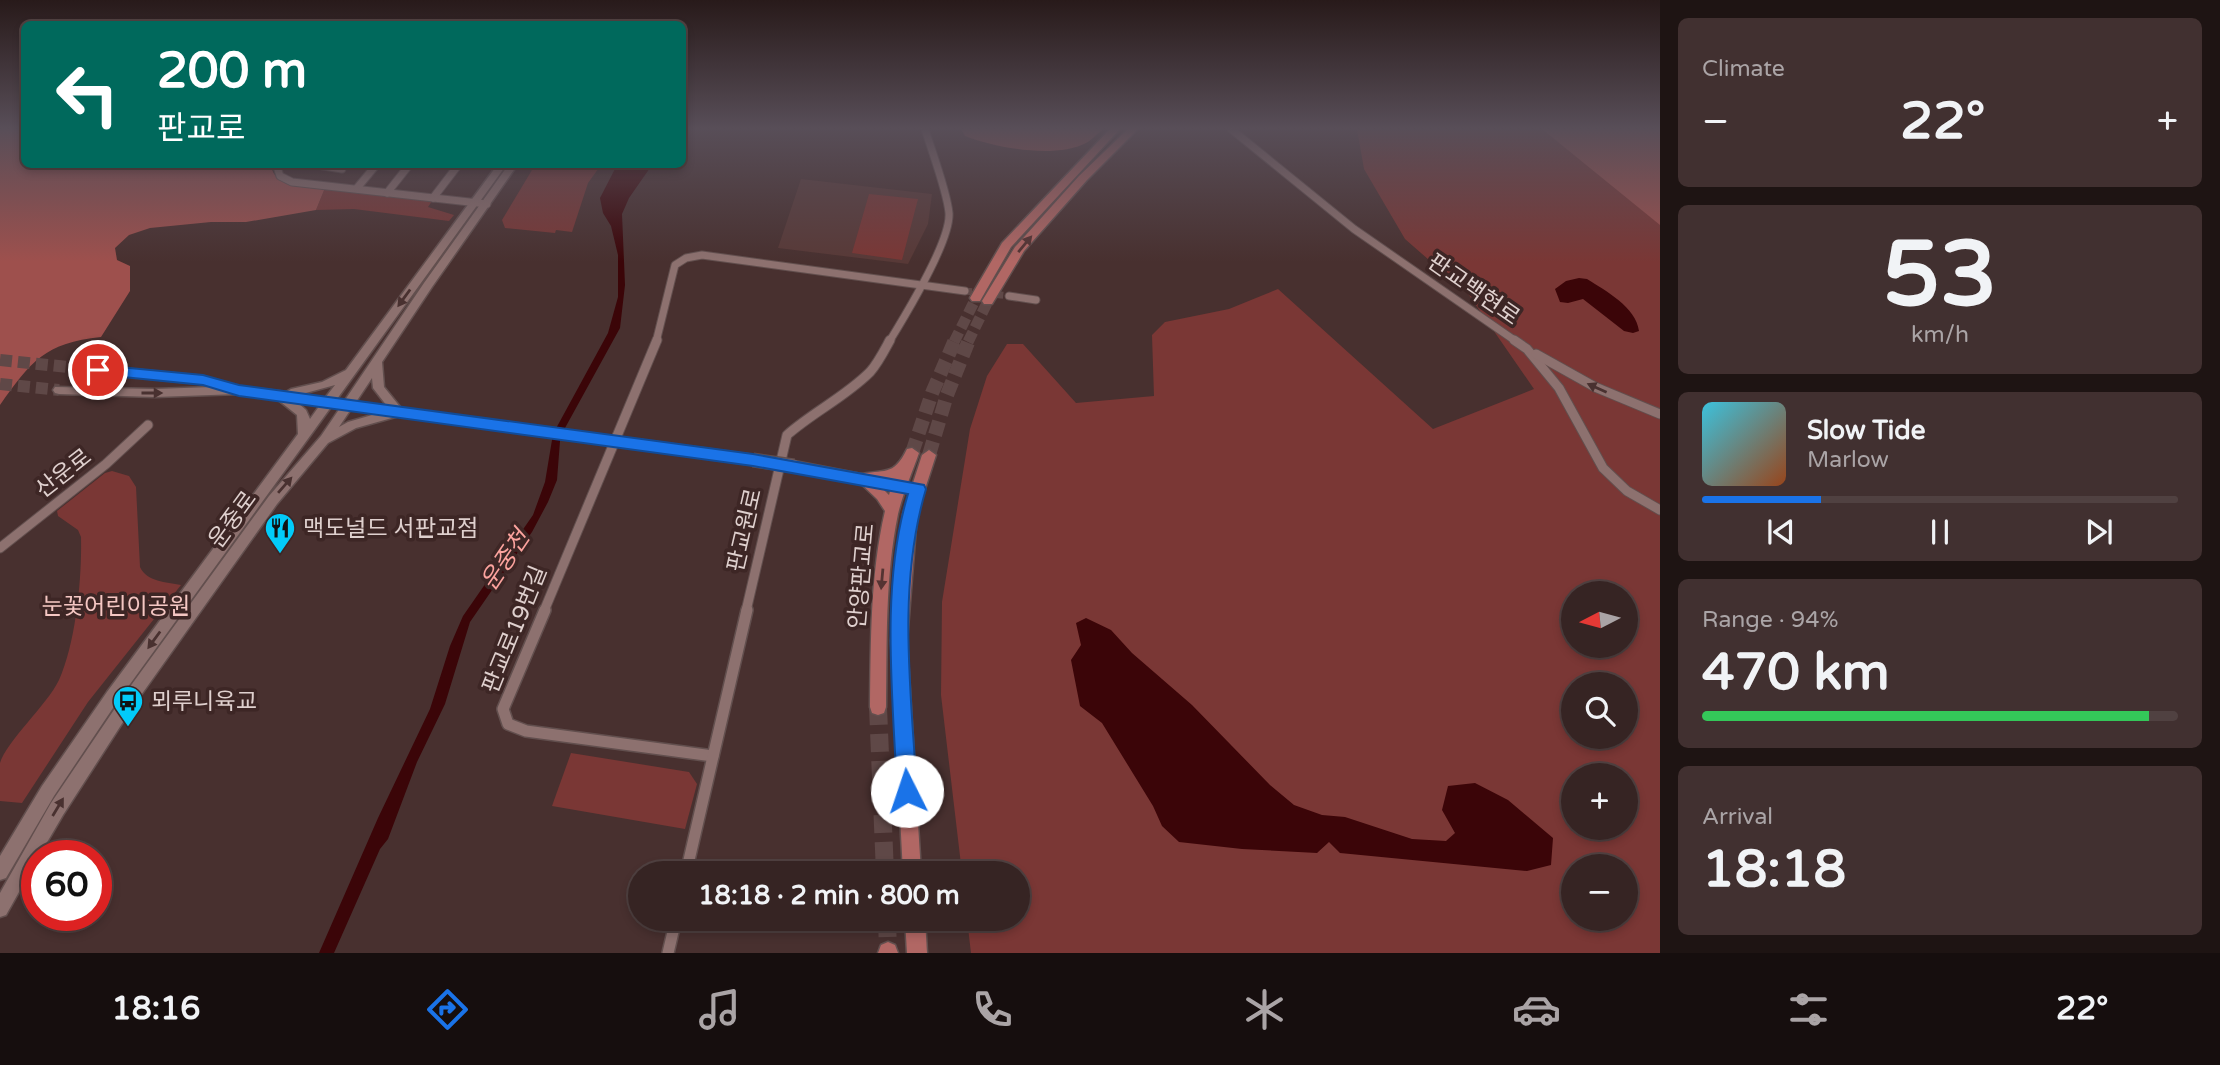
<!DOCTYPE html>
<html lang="en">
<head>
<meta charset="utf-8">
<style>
  :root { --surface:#362423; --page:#413030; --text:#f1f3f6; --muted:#aaa4a6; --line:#504141; --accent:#1a73e8 }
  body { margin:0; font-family:"Varela Round","Noto Sans KR",sans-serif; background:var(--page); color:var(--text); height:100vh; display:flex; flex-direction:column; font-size:26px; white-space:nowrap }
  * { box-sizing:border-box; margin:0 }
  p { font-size:23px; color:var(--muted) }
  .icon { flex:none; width:38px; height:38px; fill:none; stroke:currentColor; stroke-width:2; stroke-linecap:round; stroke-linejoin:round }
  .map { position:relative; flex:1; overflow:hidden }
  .side { display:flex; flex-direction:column; gap:18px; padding:18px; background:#1e1413; width:560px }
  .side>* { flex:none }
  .guide { position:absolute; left:21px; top:21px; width:665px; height:147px; border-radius:10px; box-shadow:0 4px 10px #0003,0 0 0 2px var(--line); background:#00695c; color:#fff; overflow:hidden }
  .needle { width:46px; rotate:264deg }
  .controls { position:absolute; left:1561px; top:581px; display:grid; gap:14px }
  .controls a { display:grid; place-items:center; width:77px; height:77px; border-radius:50%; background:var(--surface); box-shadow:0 4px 10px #0003,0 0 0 2px var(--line); font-size:35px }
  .speed { position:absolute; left:21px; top:840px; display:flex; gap:14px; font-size:35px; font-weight:700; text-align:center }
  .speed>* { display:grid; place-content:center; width:91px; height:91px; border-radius:50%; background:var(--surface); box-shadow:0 4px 10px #0003,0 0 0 2px var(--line); line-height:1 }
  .speed .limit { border:10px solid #d22; background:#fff; color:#111 }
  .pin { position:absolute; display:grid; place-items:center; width:60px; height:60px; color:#fff; margin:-30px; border:4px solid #fff; border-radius:50%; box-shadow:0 2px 7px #0007 }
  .me { position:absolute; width:77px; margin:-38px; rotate:356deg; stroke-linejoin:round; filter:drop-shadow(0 0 5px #0008) }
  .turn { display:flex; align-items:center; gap:24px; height:147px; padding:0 21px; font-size:32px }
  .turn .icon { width:91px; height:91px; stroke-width:2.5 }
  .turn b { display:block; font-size:49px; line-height:60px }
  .big { font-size:52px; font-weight:800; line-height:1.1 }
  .side .tile { flex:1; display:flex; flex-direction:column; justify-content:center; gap:10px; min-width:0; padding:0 24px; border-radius:10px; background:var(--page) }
  .side .dial { align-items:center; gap:0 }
  .dial b { font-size:91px; line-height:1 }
  .song { display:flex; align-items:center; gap:21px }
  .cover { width:84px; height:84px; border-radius:10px; background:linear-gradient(135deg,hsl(190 70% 55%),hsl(20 70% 35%)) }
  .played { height:7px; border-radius:4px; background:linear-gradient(90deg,var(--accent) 25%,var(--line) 25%) }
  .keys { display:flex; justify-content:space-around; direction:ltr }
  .heat { display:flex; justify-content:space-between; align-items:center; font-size:38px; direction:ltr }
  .charge { height:10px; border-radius:5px; background:linear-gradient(90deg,#34c759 94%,var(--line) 0) }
  .trip { position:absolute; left:628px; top:861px; width:402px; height:70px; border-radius:35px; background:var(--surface); box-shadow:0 4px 10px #0003,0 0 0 2px var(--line); font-weight:800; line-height:70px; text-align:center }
  .dock { display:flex; height:112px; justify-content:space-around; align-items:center; background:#160e0e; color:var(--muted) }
  .dock .icon { width:49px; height:49px }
  .dock .on { color:var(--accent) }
  .dock b { font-size:32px; color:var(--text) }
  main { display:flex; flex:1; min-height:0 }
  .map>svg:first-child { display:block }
  .built { fill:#583937 }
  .green { fill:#7a3735; fill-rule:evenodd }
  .forest { fill:#9e504d }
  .water { fill:#3b0508 }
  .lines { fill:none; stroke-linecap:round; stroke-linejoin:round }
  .street-tunnel { stroke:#5f4847; stroke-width:7; stroke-dasharray:7 3.5; stroke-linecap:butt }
  .secondary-tunnel { stroke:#5f4847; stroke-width:12; stroke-dasharray:12 6; stroke-linecap:butt }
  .primary-tunnel-far2 { stroke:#5f4847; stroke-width:11; stroke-dasharray:11 5; stroke-linecap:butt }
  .primary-tunnel-far1 { stroke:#5f4847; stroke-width:14; stroke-dasharray:14 7; stroke-linecap:butt }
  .primary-tunnel { stroke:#5f4847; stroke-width:18; stroke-dasharray:18 9; stroke-linecap:butt }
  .street-far2-casing { stroke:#624f4e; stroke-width:9 }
  .street-far1-casing { stroke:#624f4e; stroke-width:11 }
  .street-casing { stroke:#624f4e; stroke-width:14 }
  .secondary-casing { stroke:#624f4e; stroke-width:3 }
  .primary-casing { stroke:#624f4e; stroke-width:3 }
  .street-far2 { stroke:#8d716f; stroke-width:7 }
  .street-far1 { stroke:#8d716f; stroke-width:9 }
  .street { stroke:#8d716f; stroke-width:11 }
  .secondary { fill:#8d716f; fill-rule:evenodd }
  .primary { fill:#b16764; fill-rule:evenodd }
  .secondary-bridge-casing { stroke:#624f4e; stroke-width:15; stroke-linecap:butt }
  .secondary-bridge { stroke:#8d716f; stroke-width:12 }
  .oneway { fill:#543332 }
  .oneway2 { fill:#493130 }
  .route { fill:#1a73e8; stroke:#114b97; stroke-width:2 }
  .labels { text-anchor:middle; stroke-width:7; stroke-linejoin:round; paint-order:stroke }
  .street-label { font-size:23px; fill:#dfd0ce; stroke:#3d2625 }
  .poi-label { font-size:23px; fill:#dfd0ce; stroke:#3d2625; text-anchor:start }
  .park-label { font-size:23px; fill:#f5c7c3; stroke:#3d2625 }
  .water-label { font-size:24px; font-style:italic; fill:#fca39e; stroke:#3d2625 }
</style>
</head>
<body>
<main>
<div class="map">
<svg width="1660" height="953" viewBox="0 0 1660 953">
  <rect width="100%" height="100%" fill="#48302f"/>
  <!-- built -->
  <path class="built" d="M 801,179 L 932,194 L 928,224 L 908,264 L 778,248 Z"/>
  <!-- green -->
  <g class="green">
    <path d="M 1357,129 L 1660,129 L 1660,953 L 971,953 L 967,919 L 1018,919 L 1018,873 L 962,873 L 941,695 L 942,602 L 970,429 L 987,376 L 1007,344 L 1023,344 L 1076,403 L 1154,396 L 1152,335 L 1165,322 L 1229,309 L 1278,289 L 1433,429 L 1534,389 L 1469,295 L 1405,239 L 1364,169 ZM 1573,593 L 1626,593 L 1626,646 L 1573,646 ZM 1573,684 L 1626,684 L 1626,737 L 1573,737 ZM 1573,775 L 1626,775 L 1626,828 L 1573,828 ZM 1573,866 L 1626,866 L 1626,919 L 1573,919 Z"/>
    <path d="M 535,165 L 601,165 L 588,183 L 572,232 L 556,230 L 555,233 L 505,228 L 502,220 Z"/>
    <path d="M 325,188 L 432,201 L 428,207 L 454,215 L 449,221 L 354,209 L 316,210 Z"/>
    <path d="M 869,194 L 918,199 L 902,260 L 852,253 Z"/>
    <path d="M 112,471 L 129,476 L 136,487 L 140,567 C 147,582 166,582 181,585 L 88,702 L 22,803 L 0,801 C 0,789 0,774 0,763 C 6,742 47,705 59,680 C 76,642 82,578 81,537 L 78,530 L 58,516 L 57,511 L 105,473 Z"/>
    <path d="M 571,753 L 689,772 L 697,784 L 685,829 L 552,806 Z"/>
  </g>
  <!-- forest -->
  <g class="forest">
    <path d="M 0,129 L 24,129 L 24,164 L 271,165 C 274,189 306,186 325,188 L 316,210 L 246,222 L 211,222 L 150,228 L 129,235 L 115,248 L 117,260 L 130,266 L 130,291 L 101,337 C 45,343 31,361 0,405 Z"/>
    <path d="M 961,129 L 1103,129 C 1097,134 1092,140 1086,143 C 1055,159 996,148 965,136 Z"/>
    <path d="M 1542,129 L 1660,129 L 1660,225 Z"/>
  </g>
  <!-- water -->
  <g class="water">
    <path d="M 617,165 L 652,165 L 629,198 L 622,214 L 625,285 L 620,328 L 565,428 L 560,441 L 557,480 L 548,502 L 532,532 L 470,622 L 445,704 L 417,762 L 388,839 L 380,849 L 334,953 L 319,953 L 378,818 L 430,709 L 450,646 L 463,616 L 533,515 L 545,482 L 553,434 L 608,333 L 618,297 L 618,255 L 611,226 L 603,213 L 600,198 Z"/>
    <path d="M 1579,278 L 1587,279 C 1606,291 1636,307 1639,331 L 1633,333 L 1624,331 L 1583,299 L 1568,303 L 1560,302 L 1555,289 L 1566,281 Z"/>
    <path d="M 1086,618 L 1111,630 L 1132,653 L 1192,705 L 1270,785 L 1294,805 L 1322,815 L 1345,817 L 1412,839 L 1446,841 L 1455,833 L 1442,810 L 1448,786 L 1475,783 L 1508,800 L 1553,838 L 1551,865 L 1527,871 L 1340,853 L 1329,842 L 1317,853 L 1242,849 L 1179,842 L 1162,826 L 1153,806 L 1102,723 L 1080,706 L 1071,660 L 1081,645 L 1076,623 Z"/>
  </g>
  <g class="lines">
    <!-- street-tunnel -->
    <path class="street-tunnel" d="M 965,291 L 1009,296"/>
    <!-- secondary-tunnel -->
    <g class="secondary-tunnel">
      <path d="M 0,360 L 77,368"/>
      <path d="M 0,384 L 59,390"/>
    </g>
    <!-- primary-tunnel-far2 -->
    <g class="primary-tunnel-far2">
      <path d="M 954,342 L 976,298"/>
      <path d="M 968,342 L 988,301"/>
    </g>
    <!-- primary-tunnel-far1 -->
    <g class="primary-tunnel-far1">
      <path d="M 912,453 L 932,393 L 955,340"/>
      <path d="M 929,455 L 947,395 L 969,340"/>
    </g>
    <!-- primary-tunnel -->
    <g class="primary-tunnel">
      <path d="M 878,707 L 885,873"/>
      <path d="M 887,919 L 888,952"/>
    </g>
    <!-- street-far2 casing -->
    <g class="street-far2-casing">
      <g id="street-far2">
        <path d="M 1231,129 L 1354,229 L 1517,342"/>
        <path d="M 276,164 L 280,176 L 292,182 L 487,204"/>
        <path d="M 311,164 L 342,169"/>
        <path d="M 357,188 L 377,164"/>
        <path d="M 387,193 L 410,164"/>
        <path d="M 433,198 L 459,164"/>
        <path d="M 1009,296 L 1036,300"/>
        <path d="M 656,342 L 675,265 L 686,258 L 702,255 L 965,291"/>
        <path d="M 889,342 C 905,316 951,241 949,213 C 947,191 932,152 925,129"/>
      </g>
    </g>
    <!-- street-far1 casing -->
    <g class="street-far1-casing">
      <g id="street-far1">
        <path d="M 1514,340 L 1527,349 L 1559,388 L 1603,468 L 1627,491 L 1660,510"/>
        <path d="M 1536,354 L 1595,387 L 1660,414"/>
        <path d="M 0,548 L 106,464 L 148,425"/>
        <path d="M 544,611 L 657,340"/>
        <path d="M 746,611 L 787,435 C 813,412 845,397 870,372 C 878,363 884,351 890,340"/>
      </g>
    </g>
    <!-- street casing -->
    <g class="street-casing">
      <g id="street">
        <path d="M 545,610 L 503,709 L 508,724 L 526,731 L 713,756"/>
        <path d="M 686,873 L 747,610"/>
        <path d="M 668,953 L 676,919"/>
      </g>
    </g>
    <!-- secondary casing -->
    <g class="secondary-casing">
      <g id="secondary">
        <path d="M 498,164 L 507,164 L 337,399 L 345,400 L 424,283 L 509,164 L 518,164 L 432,287 L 382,362 L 384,387 L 401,408 L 753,455 L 759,460 L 757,463 L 753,465 L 399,416 L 356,428 L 328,443 L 277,504 L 134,705 L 63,815 L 39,856 L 37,856 L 37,860 L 6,915 L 0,917 L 0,893 L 51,803 L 124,695 L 269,496 L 321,436 L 340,408 L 331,407 L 117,702 L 54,796 L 6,878 L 0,880 L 0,856 L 42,786 L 107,692 L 298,434 L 297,415 L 277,399 L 239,394 L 155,397 L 59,394 L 55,393 L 53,390 L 55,387 L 155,389 L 213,387 L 203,384 L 73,371 L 71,368 L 77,364 L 203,376 L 233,386 L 286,392 L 291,389 L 322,382 L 346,370 ZM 372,378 L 373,388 L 387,406 L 356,402 ZM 335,385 L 325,398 L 302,394 ZM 297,402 L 320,405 L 310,419 L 306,410 ZM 351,409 L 379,413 L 348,422 L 339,427 Z"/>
        <path d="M 794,461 L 918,485 L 922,487 L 924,490 L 922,493 L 918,495 L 794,471 L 790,469 L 788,466 L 790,463 Z"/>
      </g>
    </g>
    <!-- primary casing -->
    <g class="primary-casing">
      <g id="primary">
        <path d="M 1110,129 L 1120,129 L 1011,247 L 980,301 L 972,301 L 970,298 L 1002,243 Z"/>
        <path d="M 1128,129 L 1138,129 L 1087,180 L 1024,251 L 992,304 L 984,304 L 982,301 L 1015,247 L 1079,176 Z"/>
        <path d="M 912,448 L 919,453 C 912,473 903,493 898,514 C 885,577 887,643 886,707 L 884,713 L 878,715 L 872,713 L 870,707 C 871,642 870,575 885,511 L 877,499 L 856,479 L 858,475 C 884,468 893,478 907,449 ZM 893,481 L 889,495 L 877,483 Z"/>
        <path d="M 929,450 L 936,455 L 917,514 L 907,641 L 921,873 L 903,873 L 891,641 L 903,514 L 922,455 Z"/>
        <path d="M 905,919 L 925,919 L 927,953 L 907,953 Z"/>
        <path d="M 888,942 L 895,945 L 898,953 L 878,953 L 881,945 Z"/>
      </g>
    </g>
    <!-- street-far2 -->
    <use href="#street-far2" class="street-far2"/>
    <!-- street-far1 -->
    <use href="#street-far1" class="street-far1"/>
    <!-- street -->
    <use href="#street" class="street"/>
    <!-- secondary -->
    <use href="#secondary" class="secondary"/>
    <!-- primary -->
    <use href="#primary" class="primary"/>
    <!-- secondary-bridge casing -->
    <g class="secondary-bridge-casing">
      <path id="secondary-bridge" d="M 753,460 L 794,466"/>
    </g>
    <!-- secondary-bridge -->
    <use href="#secondary-bridge" class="secondary-bridge"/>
  </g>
  <!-- one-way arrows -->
  <defs><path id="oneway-solid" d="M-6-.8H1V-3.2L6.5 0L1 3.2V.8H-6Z" transform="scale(1.75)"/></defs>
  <g class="oneway">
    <use href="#oneway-solid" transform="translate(1025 244) rotate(-50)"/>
    <use href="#oneway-solid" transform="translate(882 579) rotate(95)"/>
  </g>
  <g class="oneway2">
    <use href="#oneway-solid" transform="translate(404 298) rotate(126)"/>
    <use href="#oneway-solid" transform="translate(1597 388) rotate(-156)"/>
    <use href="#oneway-solid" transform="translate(152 393)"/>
    <use href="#oneway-solid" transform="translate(285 485) rotate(-49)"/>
    <use href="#oneway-solid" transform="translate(154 640) rotate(126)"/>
    <use href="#oneway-solid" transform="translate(58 807) rotate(-59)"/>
  </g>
  <!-- sky -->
  <linearGradient id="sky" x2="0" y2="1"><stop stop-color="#281a1a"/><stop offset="0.49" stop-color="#584e58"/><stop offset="1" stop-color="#584e58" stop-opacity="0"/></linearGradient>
  <rect width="1660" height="262" fill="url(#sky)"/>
  <!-- route -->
  <path class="route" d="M 98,365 L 203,375 L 239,385 L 753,454 L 924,485 L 926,489 C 897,586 911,692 917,791 L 914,798 L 907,801 L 900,798 L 897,791 C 893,697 880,585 908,494 L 753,466 L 239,396 L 203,385 L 93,374 L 91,370 L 93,367 Z"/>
  <!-- icons -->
  <defs>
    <g id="restaurant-pin" transform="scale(1.575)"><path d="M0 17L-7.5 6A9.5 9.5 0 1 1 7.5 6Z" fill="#02cbf9" stroke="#3d2625"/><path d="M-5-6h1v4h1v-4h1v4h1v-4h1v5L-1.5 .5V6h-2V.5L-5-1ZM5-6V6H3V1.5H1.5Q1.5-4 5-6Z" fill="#111"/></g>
    <g id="bus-pin" transform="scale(1.575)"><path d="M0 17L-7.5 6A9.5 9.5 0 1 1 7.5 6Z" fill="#02cbf9" stroke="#3d2625"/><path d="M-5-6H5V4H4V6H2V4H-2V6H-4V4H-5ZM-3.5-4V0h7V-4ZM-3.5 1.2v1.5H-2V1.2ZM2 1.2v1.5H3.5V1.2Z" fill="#111"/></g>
  </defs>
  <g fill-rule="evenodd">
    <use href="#restaurant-pin" x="280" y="528"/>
    <use href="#bus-pin" x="128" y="701"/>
  </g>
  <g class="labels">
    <!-- street labels -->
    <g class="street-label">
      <text transform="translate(1474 289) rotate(35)" y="8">판교백현로</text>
      <text transform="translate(63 473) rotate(-38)" y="8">산운로</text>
      <text transform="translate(232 519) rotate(-54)" y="8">운중로</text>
      <text transform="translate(744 530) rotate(-77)" y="8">판교원로</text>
      <text transform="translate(861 576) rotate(-85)" y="8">안양판교로</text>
      <text transform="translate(514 629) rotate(-68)" y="8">판교로19번길</text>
    </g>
    <!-- poi labels -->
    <g class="poi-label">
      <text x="303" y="536">맥도널드 서판교점</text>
      <text x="151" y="709">뫼루니육교</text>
    </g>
    <!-- park labels -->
    <g class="park-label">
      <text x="116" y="614">눈꽃어린이공원</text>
    </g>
    <!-- water labels -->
    <g class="water-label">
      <text transform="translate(505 560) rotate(-56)" y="8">운중천</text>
    </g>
  </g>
</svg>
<div class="controls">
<a><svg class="needle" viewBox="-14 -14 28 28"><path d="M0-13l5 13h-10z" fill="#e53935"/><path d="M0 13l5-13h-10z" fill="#aaa4a6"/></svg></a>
<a><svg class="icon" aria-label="search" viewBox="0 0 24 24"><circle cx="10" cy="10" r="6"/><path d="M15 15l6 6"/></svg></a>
<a>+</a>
<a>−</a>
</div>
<div class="speed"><div class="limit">60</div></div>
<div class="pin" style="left:98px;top:370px;background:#d93025"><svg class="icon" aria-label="arrive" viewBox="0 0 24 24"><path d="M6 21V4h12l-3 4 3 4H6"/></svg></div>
<svg class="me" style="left:907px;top:791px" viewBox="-20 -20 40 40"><circle r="19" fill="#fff"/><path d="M0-13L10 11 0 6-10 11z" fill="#1a73e8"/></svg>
<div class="trip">18:18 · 2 min · 800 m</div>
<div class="guide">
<div class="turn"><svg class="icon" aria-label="left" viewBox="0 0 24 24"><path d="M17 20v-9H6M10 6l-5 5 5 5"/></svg><div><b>200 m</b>판교로</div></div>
</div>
</div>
<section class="side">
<div class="tile"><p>Climate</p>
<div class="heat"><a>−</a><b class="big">22°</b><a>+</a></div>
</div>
<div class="tile dial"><b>53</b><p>km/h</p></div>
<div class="tile">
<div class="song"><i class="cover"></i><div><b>Slow Tide</b><p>Marlow</p></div></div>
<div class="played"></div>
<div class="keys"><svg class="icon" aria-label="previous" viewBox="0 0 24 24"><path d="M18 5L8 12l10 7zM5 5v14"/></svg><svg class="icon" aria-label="pause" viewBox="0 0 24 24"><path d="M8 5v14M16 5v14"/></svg><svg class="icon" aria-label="next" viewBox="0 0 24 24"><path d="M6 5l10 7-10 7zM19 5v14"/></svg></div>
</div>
<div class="tile"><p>Range · 94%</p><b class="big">470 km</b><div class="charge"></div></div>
<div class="tile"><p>Arrival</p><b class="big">18:18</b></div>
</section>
</main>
<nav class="dock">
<b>18:16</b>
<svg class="icon on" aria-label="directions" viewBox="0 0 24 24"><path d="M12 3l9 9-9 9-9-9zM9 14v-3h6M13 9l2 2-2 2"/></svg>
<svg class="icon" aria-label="music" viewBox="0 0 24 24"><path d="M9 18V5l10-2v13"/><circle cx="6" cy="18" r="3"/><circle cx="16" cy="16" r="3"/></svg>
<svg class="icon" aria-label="phone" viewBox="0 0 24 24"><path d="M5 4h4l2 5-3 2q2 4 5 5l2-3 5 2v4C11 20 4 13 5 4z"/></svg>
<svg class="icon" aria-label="climate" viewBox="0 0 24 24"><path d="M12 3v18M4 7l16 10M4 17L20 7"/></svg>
<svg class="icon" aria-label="car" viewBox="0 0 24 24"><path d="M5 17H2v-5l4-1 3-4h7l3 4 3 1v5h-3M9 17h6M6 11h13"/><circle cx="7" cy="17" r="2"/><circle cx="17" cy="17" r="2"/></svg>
<svg class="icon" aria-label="filters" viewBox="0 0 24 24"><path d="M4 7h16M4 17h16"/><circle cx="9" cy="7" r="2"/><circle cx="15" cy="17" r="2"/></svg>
<b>22°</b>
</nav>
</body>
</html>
